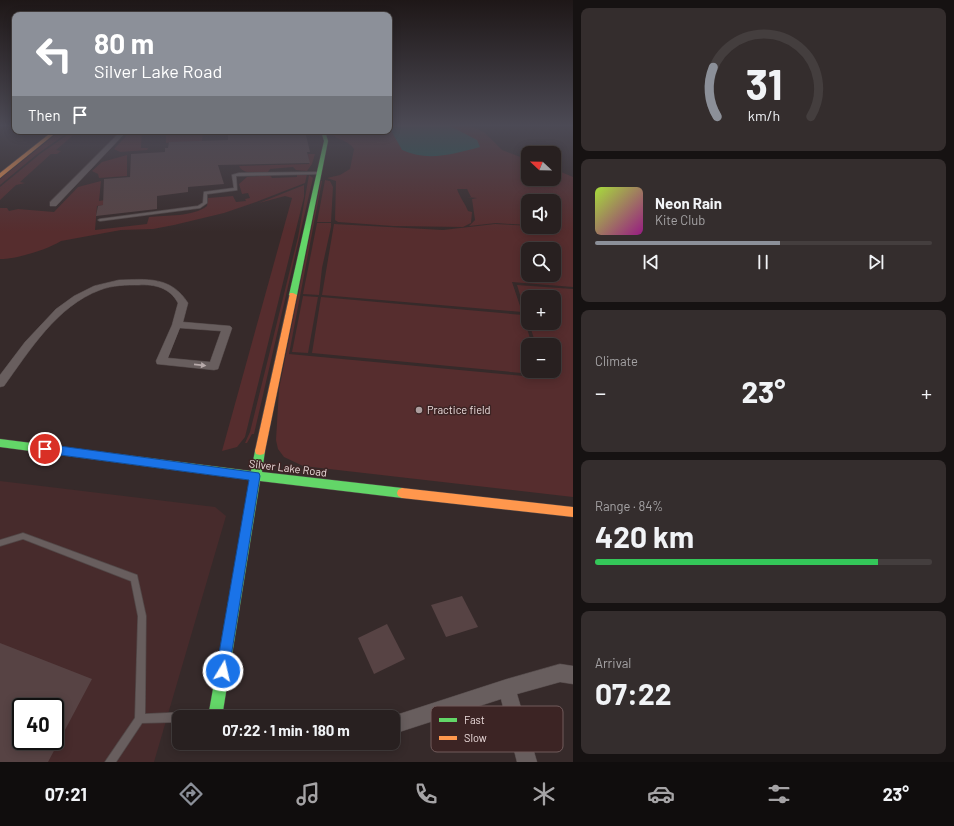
<!DOCTYPE html>
<html lang="en">
<head>
<meta charset="utf-8">
<style>
  :root { --surface:#282020; --page:#342d2d; --text:#f1f3f6; --muted:#a5a3a5; --line:#443e3e; --accent:#8c9099 }
  body { margin:0; font-family:Barlow,sans-serif; background:var(--page); color:var(--text); height:100vh; display:flex; flex-direction:column; font-size:15px; white-space:nowrap }
  * { box-sizing:border-box; margin:0 }
  p { font-size:13px; color:var(--muted) }
  .icon { flex:none; width:22px; height:22px; fill:none; stroke:currentColor; stroke-width:2; stroke-linecap:round; stroke-linejoin:round }
  .map { position:relative; flex:1; overflow:hidden }
  .side { display:flex; flex-direction:column; gap:8px; padding:8px; background:#161212; width:381px }
  .side>* { flex:none }
  .top-card { position:absolute; left:12px; top:12px; width:380px; height:122px; border-radius:8px; box-shadow:0 2px 10px #0003,0 0 0 1px var(--line); background:#8c9099; color:#fff; overflow:hidden }
  .needle { width:26px; rotate:292deg }
  .fabs { position:absolute; left:521px; top:146px; display:grid; gap:8px }
  .fabs a { display:grid; place-items:center; width:40px; height:40px; border-radius:8px; background:var(--surface); box-shadow:0 2px 10px #0003,0 0 0 1px var(--line); font-size:20px }
  .speed { position:absolute; left:12px; top:698px; display:flex; gap:8px; font-size:20px; font-weight:700; text-align:center }
  .speed>* { display:grid; place-content:center; width:52px; height:52px; border-radius:50%; background:var(--surface); box-shadow:0 2px 10px #0003,0 0 0 1px var(--line); line-height:1 }
  .speed .limit { border:2px solid #111; border-radius:6px; background:#fff; color:#111 }
  .pin { position:absolute; display:grid; place-items:center; width:34px; height:34px; color:#fff; margin:-17px; border:2px solid #fff; border-radius:50%; box-shadow:0 1px 4px #0007 }
  .me { position:absolute; width:44px; margin:-22px; rotate:9deg; stroke-linejoin:round; filter:drop-shadow(0 0 3px #0008) }
  .turn { display:flex; align-items:center; gap:14px; height:84px; padding:0 16px; font-size:18px }
  .turn .icon { width:52px; height:52px; stroke-width:2.5 }
  .turn b { display:block; font-size:28px; line-height:34px }
  .then { display:flex; align-items:center; height:38px; padding:0 16px; background:#0003; gap:8px; font-size:15px }
  .big { font-size:30px; font-weight:700; line-height:1.1 }
  .side .card { flex:1; display:flex; flex-direction:column; justify-content:center; gap:6px; min-width:0; padding:0 14px; border-radius:8px; background:var(--page) }
  .side .dial { align-items:center; gap:0 }
  .dial svg { height:104px; overflow:visible; fill:none; stroke:var(--line); stroke-width:7; stroke-linecap:round; text-anchor:middle }
  .dial text { fill:var(--text); stroke:none }
  .song { display:flex; align-items:center; gap:12px }
  .cover { width:48px; height:48px; border-radius:6px; background:linear-gradient(135deg,hsl(80 70% 55%),hsl(310 70% 35%)) }
  .played { height:4px; border-radius:2px; background:linear-gradient(90deg,var(--accent) 55%,var(--line) 55%) }
  .keys { display:flex; justify-content:space-around; direction:ltr }
  .heat { display:flex; justify-content:space-between; align-items:center; font-size:22px; direction:ltr }
  .charge { height:6px; border-radius:3px; background:linear-gradient(90deg,#34c759 84%,var(--line) 0) }
  .trip { position:absolute; left:172px; top:710px; width:228px; height:40px; border-radius:8px; background:var(--surface); box-shadow:0 2px 10px #0003,0 0 0 1px var(--line); font-weight:700; line-height:40px; text-align:center }
  .tabs { display:flex; height:64px; justify-content:space-around; align-items:center; background:#100d0d; color:var(--muted) }
  .tabs .icon { width:28px; height:28px }
  .tabs .current { color:var(--accent) }
  .tabs b { font-size:18px; color:var(--text) }
  main { display:flex; flex:1; min-height:0 }
  .map>svg:first-child { display:block }
  .built { fill:#472b2c; fill-rule:evenodd }
  .green { fill:#562d2e; fill-rule:evenodd }
  .water { fill:#225954 }
  .building { fill:#574344; fill-rule:evenodd }
  .lines { fill:none; stroke-linecap:round; stroke-linejoin:round }
  .lane-casing { stroke:#524848; stroke-width:1.5 }
  .street-casing { stroke:#524848; stroke-width:1 }
  .fast-casing { stroke:#524848; stroke-width:1 }
  .slow-casing { stroke:#524848; stroke-width:1 }
  .lane { fill:#685e5e; fill-rule:evenodd }
  .street { fill:#685e5e; fill-rule:evenodd }
  .fast { fill:#63d668; fill-rule:evenodd }
  .slow { fill:#ff974d; fill-rule:evenodd }
  .oneway { fill:#b7aaaa }
  .route { fill:#1a73e8; stroke:#114b97 }
  .poi-dot { fill:#ac9e9e; stroke:#3c2424; stroke-width:1.5 }
  .labels { text-anchor:middle; stroke-width:3; stroke-linejoin:round; paint-order:stroke }
  .poi-label { font-size:11px; fill:#ecdcdc; stroke:#3c2424; text-anchor:start }
  .street-label { font-size:11px; fill:#ecdcdc; stroke:#3c2424 }
  .key { fill:#3c2424; stroke:#715b5b; stroke-width:1 }
  .key-label { font-size:11px; fill:#ecdcdc }
</style>
</head>
<body>
<main>
<div class="map">
<svg width="573" height="762" viewBox="0 0 573 762">
  <rect width="100%" height="100%" fill="#362a2a"/>
  <!-- built -->
  <path class="built" d="M 0,481 L 215,507 L 226,516 L 154,762 L 0,762 ZM 21,707 L 55,707 L 55,741 L 21,741 Z"/>
  <!-- green -->
  <g class="green">
    <path d="M 389,125 L 468,125 L 484,132 L 502,150 L 528,160 L 528,179 L 554,179 L 554,169 L 573,177 L 573,287 L 512,282 L 522,312 L 322,295 L 334,224 L 443,230 L 495,224 L 554,227 L 554,201 L 528,201 L 528,225 L 496,223 L 469,226 L 475,220 L 472,199 L 477,198 L 467,197 L 471,197 L 467,189 L 457,189 C 460,198 465,203 468,211 L 472,212 L 471,223 L 463,227 L 393,226 L 338,222 L 335,220 L 336,181 L 327,178 L 340,175 L 350,169 L 354,149 C 348,139 336,141 329,131 L 389,131 ZM 528,249 L 554,249 L 554,275 L 528,275 Z"/>
    <path d="M 60,131 L 70,131 L 36,155 L 0,185 L 0,179 Z"/>
    <path d="M 73,131 L 78,131 L 56,150 L 61,151 L 57,154 L 51,154 L 20,182 L 25,183 L 16,185 L 0,200 L 0,187 L 40,154 Z"/>
    <path d="M 131,131 L 142,131 L 141,148 L 148,148 L 147,150 L 120,152 L 114,149 Z"/>
    <path d="M 166,131 L 203,131 L 202,141 L 166,143 Z"/>
    <path d="M 308,154 L 315,154 L 312,164 L 307,171 L 296,170 L 293,167 L 270,169 L 268,172 C 259,172 244,176 239,166 L 309,164 Z"/>
    <path d="M 127,155 L 127,176 L 99,178 L 98,174 L 92,171 L 102,162 Z"/>
    <path d="M 297,174 L 307,174 L 305,183 L 256,202 L 224,213 L 174,225 L 153,229 L 121,230 L 61,241 C 46,250 17,259 0,259 L 0,208 L 7,208 L 9,211 L 18,209 L 54,212 L 78,187 L 101,181 L 99,201 L 105,200 L 105,205 L 97,206 L 95,230 L 147,224 L 149,217 C 166,215 193,217 207,206 L 208,198 L 233,196 L 236,202 L 246,201 L 245,199 L 250,198 L 248,193 L 242,194 L 239,184 L 247,177 L 270,175 L 272,178 L 297,177 Z"/>
    <path d="M 309,175 L 313,178 L 254,434 L 252,434 L 247,443 L 245,443 L 250,432 L 298,237 Z"/>
    <path d="M 325,180 L 330,181 L 333,187 L 331,222 L 317,222 Z"/>
    <path d="M 321,181 L 322,181 L 289,354 L 555,379 L 554,376 L 312,353 L 321,297 L 523,315 L 532,345 L 528,345 L 528,371 L 554,371 L 554,345 L 536,345 L 529,323 L 554,323 L 554,297 L 528,297 L 528,320 L 517,285 L 573,289 L 573,497 L 303,466 L 284,457 L 278,449 L 276,440 L 279,389 Z"/>
    <path d="M 304,185 L 304,197 L 245,437 L 237,447 L 222,451 L 292,198 L 285,196 L 259,203 Z"/>
    <path d="M 317,223 L 331,223 L 331,227 L 322,268 L 319,295 L 303,294 Z"/>
    <path d="M 303,296 L 318,297 L 308,353 L 292,352 Z"/>
  </g>
  <!-- water -->
  <path class="water" d="M 389,125 L 448,125 L 477,140 L 480,147 C 453,154 428,162 402,150 C 399,143 389,129 389,125 Z"/>
  <!-- building -->
  <g class="building">
    <path d="M 251,131 L 305,131 L 310,152 L 307,152 L 310,163 L 218,165 L 224,184 L 188,187 L 188,192 L 157,196 L 157,209 L 96,216 L 98,206 L 103,205 L 104,179 L 130,177 L 131,154 L 165,152 L 165,148 L 168,148 L 169,142 L 228,140 L 228,133 Z"/>
    <path d="M 462,596 L 478,627 L 446,637 L 431,605 Z"/>
    <path d="M 387,624 L 405,659 L 374,674 L 358,638 Z"/>
    <path d="M 0,643 L 92,679 L 48,762 L 0,762 ZM 21,707 L 55,707 L 55,741 L 21,741 Z"/>
  </g>
  <g class="lines">
    <!-- lane casing -->
    <g class="lane-casing">
      <g id="lane">
        <path d="M 318,172 L 319,172 L 319,174 L 236,176 L 237,190 L 207,194 L 207,203 L 200,208 L 100,221 L 98,220 L 100,219 L 198,206 L 203,203 L 204,192 L 234,188 L 232,175 L 239,173 Z"/>
        <path d="M 23,533 L 137,575 L 146,616 L 145,714 L 209,711 L 212,713 L 213,717 L 179,717 L 179,722 L 142,723 L 116,762 L 105,762 L 107,759 L 135,718 L 138,616 L 131,581 L 23,539 L 0,546 L 0,540 Z"/>
      </g>
    </g>
    <!-- street casing -->
    <g class="street-casing">
      <g id="street">
        <path d="M 121,131 L 127,131 L 56,206 L 50,206 L 50,202 Z"/>
        <path d="M 119,280 C 147,279 171,276 188,303 L 183,322 L 230,326 L 232,328 L 218,369 L 214,370 L 157,364 L 156,361 L 172,325 L 178,303 C 170,288 155,284 139,285 C 126,285 113,285 100,290 C 57,306 30,350 4,386 L 0,387 L 0,375 L 25,342 L 56,309 L 74,296 L 94,286 ZM 180,328 L 221,331 L 210,362 L 168,358 Z"/>
        <path d="M 560,664 L 573,666 L 573,684 L 560,682 L 517,694 L 537,762 L 517,762 L 501,699 L 393,734 L 393,717 L 390,717 L 507,679 Z"/>
      </g>
    </g>
    <!-- fast casing -->
    <g class="fast-casing">
      <g id="fast">
        <path d="M 321,131 L 325,131 L 328,141 L 297,295 L 293,297 L 289,295 L 324,141 Z"/>
        <path d="M 0,439 L 251,471 L 255,451 L 256,448 L 260,447 L 264,448 L 265,451 L 262,472 L 402,488 L 406,490 L 407,493 L 406,496 L 402,498 L 260,481 L 223,711 L 226,712 L 228,717 L 208,717 L 250,480 L 0,447 Z"/>
      </g>
    </g>
    <!-- slow casing -->
    <g class="slow-casing">
      <g id="slow">
        <path d="M 53,131 L 58,131 L 0,178 L 0,173 Z"/>
        <path d="M 290,293 L 293,293 L 297,295 L 265,451 L 264,454 L 260,455 L 256,454 L 255,451 Z"/>
        <path d="M 402,488 L 573,507 L 573,517 L 402,498 L 398,496 L 397,493 L 398,490 Z"/>
      </g>
    </g>
    <!-- lane -->
    <use href="#lane" class="lane"/>
    <!-- street -->
    <use href="#street" class="street"/>
    <!-- fast -->
    <use href="#fast" class="fast"/>
    <!-- slow -->
    <use href="#slow" class="slow"/>
  </g>
  <!-- one-way arrows -->
  <defs><path id="oneway-solid" d="M-6-.8H1V-3.2L6.5 0L1 3.2V.8H-6Z"/></defs>
  <use class="oneway" href="#oneway-solid" transform="translate(200 365) rotate(6)"/>
  <!-- sky -->
  <linearGradient id="sky" x2="0" y2="1"><stop stop-color="#1e1717"/><stop offset="0.54" stop-color="#4c4a55"/><stop offset="1" stop-color="#4c4a55" stop-opacity="0"/></linearGradient>
  <rect width="573" height="232" fill="url(#sky)"/>
  <!-- route -->
  <path class="route" d="M 45,444 L 259,473 L 260,476 L 228,676 L 223,678 L 218,676 L 216,671 L 249,480 L 45,453 L 40,449 Z"/>
  <!-- markers -->
  <circle class="poi-dot" cx="419" cy="410" r="4"/>
  <g class="labels">
    <!-- poi labels -->
    <g class="poi-label">
      <text x="427" y="414">Practice field</text>
    </g>
    <!-- street labels -->
    <g class="street-label">
      <text transform="translate(288 468) rotate(7)" y="4">Silver Lake Road</text>
    </g>
  </g>
  <!-- legend -->
  <rect x="431" y="706" width="132" height="46" rx="6" class="key"/>
  <rect x="439" y="718" width="18" height="4" fill="#63d668"/>
  <rect x="439" y="736" width="18" height="4" fill="#ff974d"/>
  <g class="key-label">
    <text x="464" y="724">Fast</text>
    <text x="464" y="742">Slow</text>
  </g>
</svg>
<div class="fabs">
<a><svg class="needle" viewBox="-14 -14 28 28"><path d="M0-13l5 13h-10z" fill="#e53935"/><path d="M0 13l5-13h-10z" fill="#a5a3a5"/></svg></a>
<a><svg class="icon" aria-label="sound" viewBox="0 0 24 24"><path d="M4 9h4l5-4v14l-5-4H4zM17 9q2 3 0 6"/></svg></a>
<a><svg class="icon" aria-label="search" viewBox="0 0 24 24"><circle cx="10" cy="10" r="6"/><path d="M15 15l6 6"/></svg></a>
<a>+</a>
<a>−</a>
</div>
<div class="speed"><div class="limit">40</div></div>
<div class="pin" style="left:45px;top:449px;background:#d93025"><svg class="icon" aria-label="arrive" viewBox="0 0 24 24"><path d="M6 21V4h12l-3 4 3 4H6"/></svg></div>
<svg class="me" style="left:223px;top:671px" viewBox="-20 -20 40 40"><circle r="17" fill="#1a73e8" stroke="#fff" stroke-width="3"/><path d="M0-11L8 9 0 5-8 9z" fill="#fff"/></svg>
<div class="trip">07:22 · 1 min · 180 m</div>
<div class="top-card">
<div class="turn"><svg class="icon" aria-label="left" viewBox="0 0 24 24"><path d="M17 20v-9H6M10 6l-5 5 5 5"/></svg><div><b>80 m</b>Silver Lake Road</div></div>
<div class="then">Then<svg class="icon" aria-label="arrive" viewBox="0 0 24 24"><path d="M6 21V4h12l-3 4 3 4H6"/></svg></div>
</div>
</div>
<section class="side">
<div class="card dial"><svg viewBox="0 0 100 80">
<path d="M14 69A42 42 0 1 1 86 69"/>
<path d="M14 69A42 42 0 0 1 11 31" stroke="#8c9099"/>
<text x="50" y="56" font-size="32" font-weight="700">31</text>
<text x="50" y="72" font-size="11">km/h</text>
</svg></div>
<div class="card">
<div class="song"><i class="cover"></i><div><b>Neon Rain</b><p>Kite Club</p></div></div>
<div class="played"></div>
<div class="keys"><svg class="icon" aria-label="previous" viewBox="0 0 24 24"><path d="M18 5L8 12l10 7zM5 5v14"/></svg><svg class="icon" aria-label="pause" viewBox="0 0 24 24"><path d="M8 5v14M16 5v14"/></svg><svg class="icon" aria-label="next" viewBox="0 0 24 24"><path d="M6 5l10 7-10 7zM19 5v14"/></svg></div>
</div>
<div class="card"><p>Climate</p>
<div class="heat"><a>−</a><b class="big">23°</b><a>+</a></div>
</div>
<div class="card"><p>Range · 84%</p><b class="big">420 km</b><div class="charge"></div></div>
<div class="card"><p>Arrival</p><b class="big">07:22</b></div>
</section>
</main>
<nav class="tabs">
<b>07:21</b>
<svg class="icon current" aria-label="directions" viewBox="0 0 24 24"><path d="M12 3l9 9-9 9-9-9zM9 14v-3h6M13 9l2 2-2 2"/></svg>
<svg class="icon" aria-label="music" viewBox="0 0 24 24"><path d="M9 18V5l10-2v13"/><circle cx="6" cy="18" r="3"/><circle cx="16" cy="16" r="3"/></svg>
<svg class="icon" aria-label="phone" viewBox="0 0 24 24"><path d="M5 4h4l2 5-3 2q2 4 5 5l2-3 5 2v4C11 20 4 13 5 4z"/></svg>
<svg class="icon" aria-label="climate" viewBox="0 0 24 24"><path d="M12 3v18M4 7l16 10M4 17L20 7"/></svg>
<svg class="icon" aria-label="car" viewBox="0 0 24 24"><path d="M5 17H2v-5l4-1 3-4h7l3 4 3 1v5h-3M9 17h6M6 11h13"/><circle cx="7" cy="17" r="2"/><circle cx="17" cy="17" r="2"/></svg>
<svg class="icon" aria-label="filters" viewBox="0 0 24 24"><path d="M4 7h16M4 17h16"/><circle cx="9" cy="7" r="2"/><circle cx="15" cy="17" r="2"/></svg>
<b>23°</b>
</nav>
</body>
</html>
